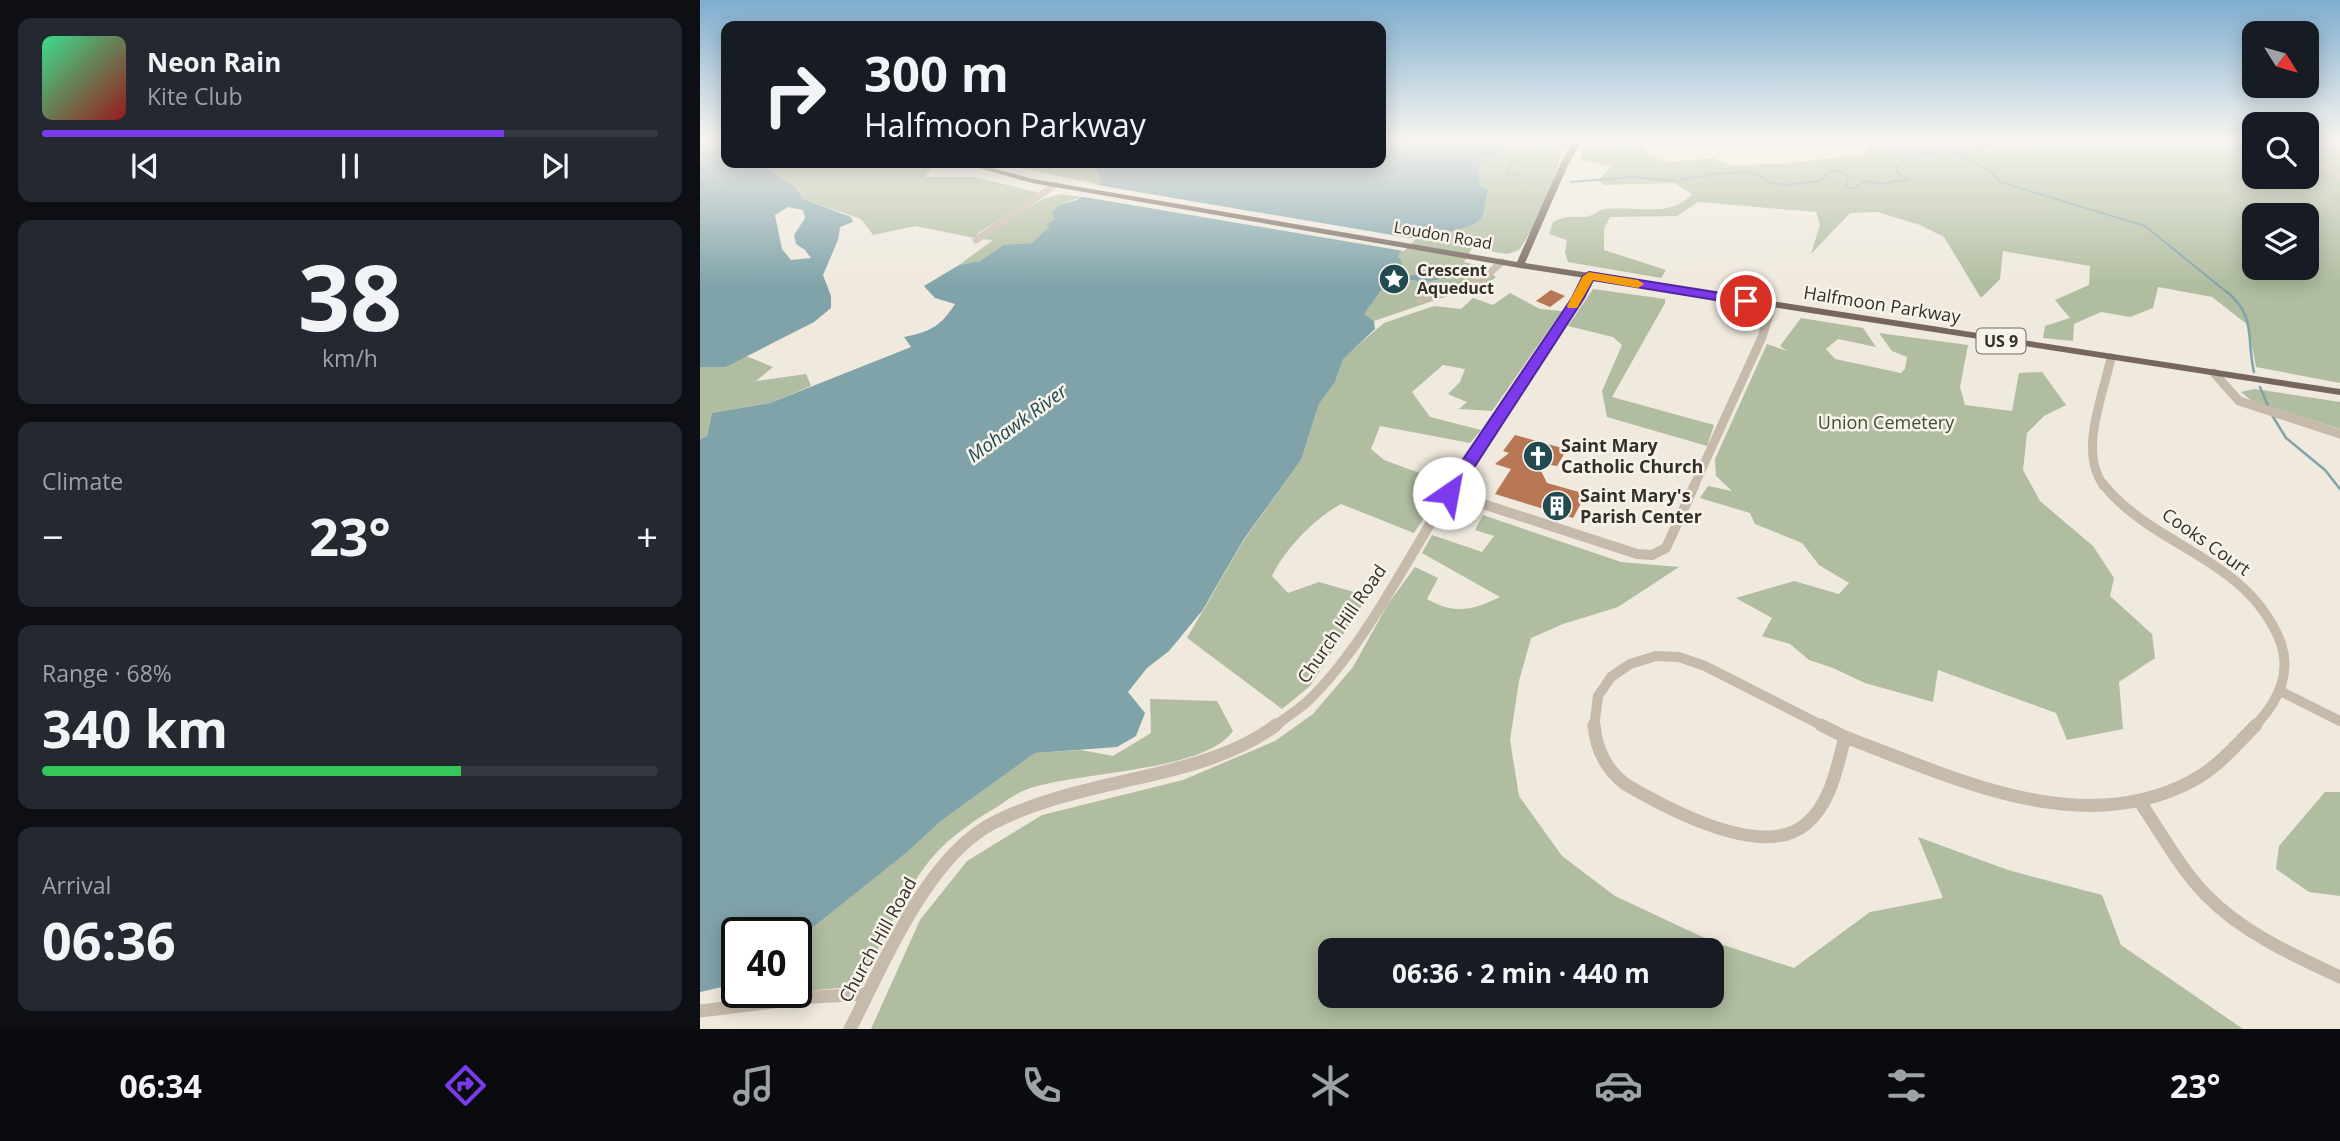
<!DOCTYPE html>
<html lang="en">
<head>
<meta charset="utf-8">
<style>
  :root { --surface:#171b24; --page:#242831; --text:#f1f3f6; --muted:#9ea1a6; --line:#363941; --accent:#7c3aed }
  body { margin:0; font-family:"Open Sans",sans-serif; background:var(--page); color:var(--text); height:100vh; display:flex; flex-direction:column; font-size:26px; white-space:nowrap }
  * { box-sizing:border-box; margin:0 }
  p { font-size:23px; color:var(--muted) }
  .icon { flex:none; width:38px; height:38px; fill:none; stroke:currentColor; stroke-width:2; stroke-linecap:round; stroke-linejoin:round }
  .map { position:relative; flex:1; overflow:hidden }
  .details { display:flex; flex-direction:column; gap:18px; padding:18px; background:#0d0f14; width:700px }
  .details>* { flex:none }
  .hud { position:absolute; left:21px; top:21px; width:665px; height:147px; border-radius:14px; box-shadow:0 4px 18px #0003; background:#171b24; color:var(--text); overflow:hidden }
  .needle { width:46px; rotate:127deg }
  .tools { position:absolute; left:1542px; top:21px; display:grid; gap:14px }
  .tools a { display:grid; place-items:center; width:77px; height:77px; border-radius:14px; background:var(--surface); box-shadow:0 4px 18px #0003; font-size:35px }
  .speed { position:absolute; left:21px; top:917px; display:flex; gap:14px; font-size:35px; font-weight:700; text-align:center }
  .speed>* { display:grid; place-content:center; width:91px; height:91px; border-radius:50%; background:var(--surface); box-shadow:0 4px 18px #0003; line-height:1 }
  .speed .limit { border:4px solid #111; border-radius:10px; background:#fff; color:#111 }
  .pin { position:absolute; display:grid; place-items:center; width:60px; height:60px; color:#fff; margin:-30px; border:4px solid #fff; border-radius:50%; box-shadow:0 2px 7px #0007 }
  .me { position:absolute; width:77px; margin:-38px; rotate:33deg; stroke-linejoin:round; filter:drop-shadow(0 0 5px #0008) }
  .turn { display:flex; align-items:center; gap:24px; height:147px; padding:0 28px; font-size:32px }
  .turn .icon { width:91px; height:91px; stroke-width:2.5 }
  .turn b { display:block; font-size:49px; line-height:60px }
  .big { font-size:52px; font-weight:700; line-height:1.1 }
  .details .card { flex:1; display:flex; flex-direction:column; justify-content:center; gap:10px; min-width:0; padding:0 24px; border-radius:14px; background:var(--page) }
  .details .dial { align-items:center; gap:0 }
  .dial b { font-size:91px; line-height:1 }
  .song { display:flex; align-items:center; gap:21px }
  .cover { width:84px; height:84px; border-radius:10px; background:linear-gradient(135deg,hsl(150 70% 55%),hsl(0 70% 35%)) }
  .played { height:7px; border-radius:4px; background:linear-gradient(90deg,var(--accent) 75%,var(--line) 75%) }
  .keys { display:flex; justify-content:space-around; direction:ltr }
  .heat { display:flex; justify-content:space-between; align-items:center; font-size:38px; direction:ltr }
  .charge { height:10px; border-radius:5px; background:linear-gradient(90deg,#34c759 68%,var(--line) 0) }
  .trip { position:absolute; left:618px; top:938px; width:406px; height:70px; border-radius:14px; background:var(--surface); box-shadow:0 4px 18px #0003; font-weight:700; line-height:70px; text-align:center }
  .dock { display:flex; height:112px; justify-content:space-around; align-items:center; background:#090b0e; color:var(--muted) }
  .dock .icon { width:49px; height:49px }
  .dock .active { color:var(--accent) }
  .dock b { font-size:32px; color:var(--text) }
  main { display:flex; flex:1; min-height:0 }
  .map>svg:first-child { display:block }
  .green { fill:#b0bda0; fill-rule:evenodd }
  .water { fill:#80a3a9; fill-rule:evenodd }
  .pier { fill:#efe9de }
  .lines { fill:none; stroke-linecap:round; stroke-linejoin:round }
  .stream-far1 { stroke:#80a3a9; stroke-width:2 }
  .stream { stroke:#80a3a9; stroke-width:2.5 }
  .building { fill:#b77754 }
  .minor-far3 { stroke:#c6baab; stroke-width:7 }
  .minor-far2 { stroke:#c6baab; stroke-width:9 }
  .minor-far1 { stroke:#c6baab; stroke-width:10 }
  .minor { stroke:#c6baab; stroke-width:13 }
  .major { fill:#75675d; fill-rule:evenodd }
  .route { fill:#7c3aed; stroke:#51269a; stroke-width:2 }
  .slow { fill:#f59e0b }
  .labels { text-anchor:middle; stroke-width:5; stroke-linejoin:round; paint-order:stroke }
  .far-street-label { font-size:16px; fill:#352e29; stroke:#f7f3ea }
  .far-poi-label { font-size:16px; font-weight:bold; fill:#352e29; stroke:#f7f3ea; text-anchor:start }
  .shield { fill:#f7f3ea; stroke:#6f6963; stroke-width:2 }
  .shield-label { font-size:16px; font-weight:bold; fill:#352e29 }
  .street-label { font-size:18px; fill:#352e29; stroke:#f7f3ea }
  .park-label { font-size:18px; fill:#415030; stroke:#f7f3ea }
  .poi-label { font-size:18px; font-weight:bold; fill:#352e29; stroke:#f7f3ea; text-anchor:start }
  .water-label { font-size:19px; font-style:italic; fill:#244a51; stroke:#f7f3ea }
</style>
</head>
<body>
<main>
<section class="details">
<div class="card">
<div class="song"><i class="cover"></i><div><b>Neon Rain</b><p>Kite Club</p></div></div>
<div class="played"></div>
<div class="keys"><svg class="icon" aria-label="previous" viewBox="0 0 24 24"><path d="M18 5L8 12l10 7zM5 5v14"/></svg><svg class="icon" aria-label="pause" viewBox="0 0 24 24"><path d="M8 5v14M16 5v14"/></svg><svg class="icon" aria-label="next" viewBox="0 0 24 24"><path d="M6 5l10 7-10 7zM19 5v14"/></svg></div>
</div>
<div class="card dial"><b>38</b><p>km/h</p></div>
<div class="card"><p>Climate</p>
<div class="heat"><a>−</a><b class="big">23°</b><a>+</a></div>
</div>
<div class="card"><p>Range · 68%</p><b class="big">340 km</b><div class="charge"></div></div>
<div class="card"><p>Arrival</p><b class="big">06:36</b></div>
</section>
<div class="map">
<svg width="1640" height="1029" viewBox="0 0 1640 1029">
  <rect width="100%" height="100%" fill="#efe9de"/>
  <!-- green -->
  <g class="green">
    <path d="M 797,141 L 860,141 C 865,165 834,230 819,250 L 807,254 L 772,248 L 764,262 L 784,267 L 796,277 L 791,281 L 674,321 L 663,315 L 691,277 L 724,282 L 753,278 L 688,276 L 688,270 L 696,269 L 702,260 L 698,257 C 715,218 740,242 769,226 C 774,224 780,222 782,217 C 786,210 785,199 788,190 L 779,184 L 778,168 L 783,159 L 803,151 Z"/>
    <path d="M 916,141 L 935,141 L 931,144 L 946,145 L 946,155 L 968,162 L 1013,158 L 1030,165 L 1082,164 L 1165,154 L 1168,149 L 1169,141 L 1211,141 L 1226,147 L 1262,145 L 1262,141 L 1554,141 L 1554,177 L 1606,177 L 1607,141 L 1640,141 L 1640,383 L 1556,367 L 1548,325 L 1512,297 L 1458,287 L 1453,308 L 1430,317 L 1401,312 L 1374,324 L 1373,341 L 1343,338 L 1345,326 L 1370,318 L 1355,300 L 1389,285 L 1390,266 L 1303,251 L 1300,279 L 1281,298 L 1244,237 L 1220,225 L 1177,212 L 1150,213 L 1111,254 L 1120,225 L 1116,212 L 998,202 L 977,216 L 910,217 L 904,229 L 904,250 L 966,270 L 961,278 L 868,262 L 865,252 L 867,240 L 849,234 L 853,222 C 866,215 871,217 884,217 C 892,217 897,211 904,209 C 932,205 972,219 992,194 L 974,183 L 904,185 L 898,181 L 911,166 L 880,160 L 883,150 L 911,150 ZM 1554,215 L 1606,215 L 1606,268 L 1554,268 Z"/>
    <path d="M 60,163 L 226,163 L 232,168 L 223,177 L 273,177 L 337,192 L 334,198 L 278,233 L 275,238 L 215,226 L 173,235 L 161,219 L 103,199 L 96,188 Z"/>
    <path d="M 307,163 L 404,163 L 398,167 L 396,174 L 402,178 L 402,181 L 397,184 L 311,166 Z"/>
    <path d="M 361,194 L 382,197 L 366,202 L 351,226 L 332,243 L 304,246 L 280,261 L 259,265 L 293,240 L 280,239 L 288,232 L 343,199 Z"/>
    <path d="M 893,289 L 965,299 L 965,303 L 912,397 L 1014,425 L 1007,446 L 907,417 L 902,391 L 922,345 L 913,337 L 868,326 Z"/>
    <path d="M 810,293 L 840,309 L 862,311 L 792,411 L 759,409 L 767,402 L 748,394 L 760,382 L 765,369 L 743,365 L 712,392 L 730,417 L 781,430 L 770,443 L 680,426 L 671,449 L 684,460 L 747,483 L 714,533 L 641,504 C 614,519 585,549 572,576 L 588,593 L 619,582 L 668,596 L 610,686 L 582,709 L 487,638 L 544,540 L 601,460 L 619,404 L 635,382 L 643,358 L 684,323 L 734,306 L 761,309 L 773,298 L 793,305 Z"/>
    <path d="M 1101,318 L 1163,328 L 1176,347 L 1138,339 L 1126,349 L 1135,359 L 1201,373 L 1205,369 L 1207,357 L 1192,351 L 1179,333 L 1268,345 L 1260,387 L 1265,405 L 1312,411 L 1319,373 L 1342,372 L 1366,405 L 1344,416 L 1327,433 L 1323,470 L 1340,501 L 1393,546 L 1414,578 L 1410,596 L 1452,634 L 1455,658 L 1419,682 L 1423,729 L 1367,740 L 1356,713 L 1238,670 L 1233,702 L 1165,683 L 1133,668 L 1109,660 L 1090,644 L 1062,636 L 1072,618 L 1036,598 L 1094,581 L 1139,594 L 1149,583 L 1119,565 L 1102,543 L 1055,524 L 1050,513 L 1000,498 L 1008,486 L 1032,491 L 1016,476 L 1015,459 L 1067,344 L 1087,351 L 1080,346 Z"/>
    <path d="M 46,356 L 73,367 L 56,381 L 106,374 L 111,386 L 70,403 L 12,413 L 7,436 L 0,439 L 0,367 L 26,367 Z"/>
    <path d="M 1555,389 L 1640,402 L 1640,429 L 1552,401 L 1541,392 Z"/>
    <path d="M 783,515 L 921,562 L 979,567 L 918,607 L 863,624 L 831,638 L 819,681 L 810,740 L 819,796 L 862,856 L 915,896 L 1011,941 L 1094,968 L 1170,912 L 1243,898 L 1218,837 L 1308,870 L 1402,895 L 1421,945 L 1543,1029 L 171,1029 L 220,920 L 267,861 L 342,815 L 483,780 L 575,741 L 613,714 L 653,667 L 688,604 L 715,567 L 738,578 L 727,599 C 755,615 773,610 800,597 L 722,553 L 732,535 L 782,552 L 794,536 L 775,530 ZM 630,950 L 1012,950 L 1012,996 L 630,996 Z"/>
    <path d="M 450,699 L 517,701 L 533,731 C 504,773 374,771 325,790 C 315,794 306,801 297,807 C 278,818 257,832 241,848 C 210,877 180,947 160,986 L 96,992 L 96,941 L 205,854 L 241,821 L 335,753 L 381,750 L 413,756 L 451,733 Z"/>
    <path d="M 1625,792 L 1640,792 L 1640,896 L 1609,892 L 1576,869 L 1579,846 Z"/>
  </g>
  <!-- water -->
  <g class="water">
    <path d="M 0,141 L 26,143 L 26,163 L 60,163 L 96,188 L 103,199 L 151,217 L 153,222 L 140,227 L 138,240 L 123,275 L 131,296 L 131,308 L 114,322 L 26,367 L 0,367 ZM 88,207 L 103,210 L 105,218 L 94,235 L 96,244 L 105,250 L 111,258 L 91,260 L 82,249 L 75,215 Z"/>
    <path d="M 681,141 L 797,141 L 804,151 L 783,159 L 778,168 L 779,184 L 788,190 C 785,198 786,209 782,217 C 780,222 774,224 769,226 C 740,242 715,218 698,257 L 702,260 L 701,265 L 688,270 L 688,276 L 697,277 L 748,271 L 756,272 L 757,277 L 724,282 L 691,277 L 664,314 L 674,321 L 675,329 L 643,359 L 635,382 L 619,404 L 601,460 L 544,539 L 502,611 L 469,651 L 447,668 L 428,692 L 445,713 L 436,736 L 417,747 L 335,753 L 241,821 L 205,854 L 96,941 L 96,933 L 37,933 L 37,980 L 22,987 L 0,992 L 0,439 L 7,436 L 12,413 L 70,403 L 211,347 L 204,337 C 230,332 241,326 255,304 L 235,298 L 224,286 L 259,265 L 280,261 L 304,245 L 332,243 L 350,226 L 346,225 L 355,219 L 351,213 L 359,205 L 377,200 L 402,181 L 395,170 L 404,163 L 681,163 Z"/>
  </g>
  <!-- pier -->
  <path class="pier" d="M 391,184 L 716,239 L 704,251 L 378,196 Z"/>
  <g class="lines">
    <!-- stream-far1 -->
    <g class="stream-far1">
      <path d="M 794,141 L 813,159 L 806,173 L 818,175"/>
      <path d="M 1263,157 L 1291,171 L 1300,182 L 1445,226 L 1529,294"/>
      <path d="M 871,182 L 933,177 L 976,181 L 1011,174 L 1048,172 L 1060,175 L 1067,182 L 1086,185 L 1120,181 L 1130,171 L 1139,171 L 1148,177 L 1146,187 L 1153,189 L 1165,181 L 1187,184 L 1191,181 L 1207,181 L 1208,179 L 1197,173 L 1196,168 L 1203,160 L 1216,156 L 1217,152 L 1232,155 L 1243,149 L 1270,156 L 1297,141"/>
    </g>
    <!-- stream -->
    <g class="stream">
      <path d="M 1527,292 C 1557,317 1546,338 1554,372"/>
      <path d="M 1560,387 L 1568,406"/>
      <path d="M 1572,415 L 1586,438 L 1625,470 L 1640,489"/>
    </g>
  </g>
  <!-- building -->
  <g class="building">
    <path d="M 851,290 L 865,296 L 850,307 L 836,301 Z"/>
    <path d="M 815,435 L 862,448 L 860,450 L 866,451 L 857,466 L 837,463 L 847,483 L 886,494 L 873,518 L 795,494 L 811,469 L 795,464 L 809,453 L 803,451 Z"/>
  </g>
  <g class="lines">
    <!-- minor-far3 -->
    <g class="minor-far3">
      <path d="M 860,141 L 869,153"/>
      <path d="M 1606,160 L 1640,175"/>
      <path d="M 276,240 L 355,185"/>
      <path d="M 721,294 L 731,289 L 749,291"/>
      <path d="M 742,294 L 780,281 L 802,262"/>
      <path d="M 880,294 L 889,276"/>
    </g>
    <!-- minor-far2 -->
    <g class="minor-far2">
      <path d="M 723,292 L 720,299 L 746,292"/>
      <path d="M 1514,373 L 1539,401 L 1640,434"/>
      <path d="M 754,486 L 881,292"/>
      <path d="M 994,486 L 1062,337 L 1072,305"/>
      <path d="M 1404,486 C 1378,452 1403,396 1411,358"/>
    </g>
    <!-- minor-far1 -->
    <g class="minor-far1">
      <path d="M 1403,484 C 1453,547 1542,556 1578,636 C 1594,671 1579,701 1554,727"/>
      <path d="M 749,493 L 937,554 L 952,555 L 966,548 L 995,484"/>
      <path d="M 1582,692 L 1640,721"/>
      <path d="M 574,727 C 585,718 598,710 608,701 C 667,644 710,552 755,484"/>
      <path d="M 894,727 L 898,696 L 911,677 L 930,664 L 956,656 L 979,657 L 1005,666 L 1125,727"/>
    </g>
    <!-- minor -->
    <g class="minor">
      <path d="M 894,725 C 896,749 906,769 925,784 C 966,808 1062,861 1106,824 C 1131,803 1137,767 1145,737 L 1121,725"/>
      <path d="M 1145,737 C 1253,777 1380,841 1492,781 C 1517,768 1537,744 1556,725"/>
      <path d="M 1440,802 C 1461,833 1480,868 1506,895 C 1543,933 1593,955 1640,977"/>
      <path d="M 0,1011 L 114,997 L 167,994"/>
      <path d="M 150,1029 C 184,964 226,858 293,823 C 336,801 382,791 429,780 C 479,769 535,756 576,725"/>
    </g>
    <!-- major -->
    <path class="major" d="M 874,141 L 882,141 L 868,165 L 825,263 L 1640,389 L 1640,395 L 820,268 L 332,183 L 261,163 L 273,163 L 333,179 L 817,262 L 860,165 Z"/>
  </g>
  <!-- sky -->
  <linearGradient id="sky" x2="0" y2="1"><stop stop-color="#7eadcf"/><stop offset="0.49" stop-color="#f8f5f0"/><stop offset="1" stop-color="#f8f5f0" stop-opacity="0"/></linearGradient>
  <rect width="1640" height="285" fill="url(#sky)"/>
  <!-- route -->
  <path class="route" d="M 889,272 L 1046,297 L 1053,301 L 1046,305 L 893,280 L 884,298 L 755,497 L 743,497 L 741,493 L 743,489 L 872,298 L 883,276 Z"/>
  <!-- slow -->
  <path class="slow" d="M 889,272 L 938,280 L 944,284 L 938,288 L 893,280 L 877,308 L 868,308 L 867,306 L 883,276 Z"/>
  <!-- icons -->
  <defs>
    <g id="sight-disc" transform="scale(1.575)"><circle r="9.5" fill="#244a51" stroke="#f7f3ea"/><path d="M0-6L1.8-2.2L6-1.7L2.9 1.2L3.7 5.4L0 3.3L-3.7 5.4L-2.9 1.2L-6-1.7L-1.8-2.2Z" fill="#fff"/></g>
    <g id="church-disc" transform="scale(1.575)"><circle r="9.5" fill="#244a51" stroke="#f7f3ea"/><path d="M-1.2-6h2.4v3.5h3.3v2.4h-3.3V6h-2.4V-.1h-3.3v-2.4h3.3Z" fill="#fff"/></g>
    <g id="building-disc" transform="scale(1.575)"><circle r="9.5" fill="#244a51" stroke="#f7f3ea"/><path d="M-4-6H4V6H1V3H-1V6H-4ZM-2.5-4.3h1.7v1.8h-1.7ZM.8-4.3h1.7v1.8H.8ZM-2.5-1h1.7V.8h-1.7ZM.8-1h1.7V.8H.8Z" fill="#fff"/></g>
  </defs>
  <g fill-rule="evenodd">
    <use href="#sight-disc" x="694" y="279"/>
    <use href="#church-disc" x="838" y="456"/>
    <use href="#building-disc" x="857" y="506"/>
  </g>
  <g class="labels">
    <!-- far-street labels -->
    <g class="far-street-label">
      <text transform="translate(743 235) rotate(10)" y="6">Loudon Road</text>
    </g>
    <!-- far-poi labels -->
    <g class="far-poi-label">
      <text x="717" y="276">Crescent<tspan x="717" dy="18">Aqueduct</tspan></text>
    </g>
    <!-- shield labels -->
    <rect class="shield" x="1276.5" y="328.5" width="49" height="25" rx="5"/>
    <g class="shield-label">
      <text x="1301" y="347">US 9</text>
    </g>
    <!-- street labels -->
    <g class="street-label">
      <text transform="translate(1182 305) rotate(9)" y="6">Halfmoon Parkway</text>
      <text transform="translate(1506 542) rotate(35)" y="6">Cooks Court</text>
      <text transform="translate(642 624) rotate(-55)" y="6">Church Hill Road</text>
      <text transform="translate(178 940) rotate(-61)" y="6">Church Hill Road</text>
    </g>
    <!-- park labels -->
    <g class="park-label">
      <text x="1186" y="429">Union Cemetery</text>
    </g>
    <!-- poi labels -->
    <g class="poi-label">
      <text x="861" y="452">Saint Mary<tspan x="861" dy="21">Catholic Church</tspan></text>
      <text x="880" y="502">Saint Mary's<tspan x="880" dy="21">Parish Center</tspan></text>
    </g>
    <!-- water labels -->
    <g class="water-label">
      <text transform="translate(317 423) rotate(-36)" y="7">Mohawk River</text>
    </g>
  </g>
</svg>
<div class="tools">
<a><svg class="needle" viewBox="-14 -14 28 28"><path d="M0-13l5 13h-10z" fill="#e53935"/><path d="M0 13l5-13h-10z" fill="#9ea1a6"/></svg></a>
<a><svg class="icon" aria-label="search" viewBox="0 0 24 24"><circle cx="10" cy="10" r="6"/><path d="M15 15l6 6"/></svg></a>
<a><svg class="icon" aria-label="layers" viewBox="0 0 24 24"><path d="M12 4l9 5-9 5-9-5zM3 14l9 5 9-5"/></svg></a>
</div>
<div class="speed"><div class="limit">40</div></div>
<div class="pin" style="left:1046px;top:301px;background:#d93025"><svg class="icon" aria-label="arrive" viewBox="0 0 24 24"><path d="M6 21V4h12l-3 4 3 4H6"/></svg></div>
<svg class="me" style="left:749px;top:493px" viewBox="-20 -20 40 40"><circle r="19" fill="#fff"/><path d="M0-13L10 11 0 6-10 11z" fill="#7c3aed"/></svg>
<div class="trip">06:36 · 2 min · 440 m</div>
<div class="hud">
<div class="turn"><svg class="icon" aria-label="right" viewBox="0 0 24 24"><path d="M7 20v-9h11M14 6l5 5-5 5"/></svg><div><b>300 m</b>Halfmoon Parkway</div></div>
</div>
</div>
</main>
<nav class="dock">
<b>06:34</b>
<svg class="icon active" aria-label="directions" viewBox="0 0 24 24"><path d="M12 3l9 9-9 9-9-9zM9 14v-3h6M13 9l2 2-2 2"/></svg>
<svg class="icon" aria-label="music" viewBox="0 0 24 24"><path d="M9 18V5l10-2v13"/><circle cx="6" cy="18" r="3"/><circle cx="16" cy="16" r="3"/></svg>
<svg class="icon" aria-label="phone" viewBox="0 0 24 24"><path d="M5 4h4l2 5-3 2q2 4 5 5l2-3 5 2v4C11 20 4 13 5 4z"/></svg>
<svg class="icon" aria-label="climate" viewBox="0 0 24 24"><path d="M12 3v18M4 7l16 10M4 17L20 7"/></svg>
<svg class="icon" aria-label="car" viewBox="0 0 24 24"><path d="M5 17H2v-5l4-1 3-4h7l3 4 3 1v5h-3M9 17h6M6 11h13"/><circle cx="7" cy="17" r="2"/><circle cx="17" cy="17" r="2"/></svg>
<svg class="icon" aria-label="filters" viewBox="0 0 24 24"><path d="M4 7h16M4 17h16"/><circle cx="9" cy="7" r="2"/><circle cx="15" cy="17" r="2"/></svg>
<b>23°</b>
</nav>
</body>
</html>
